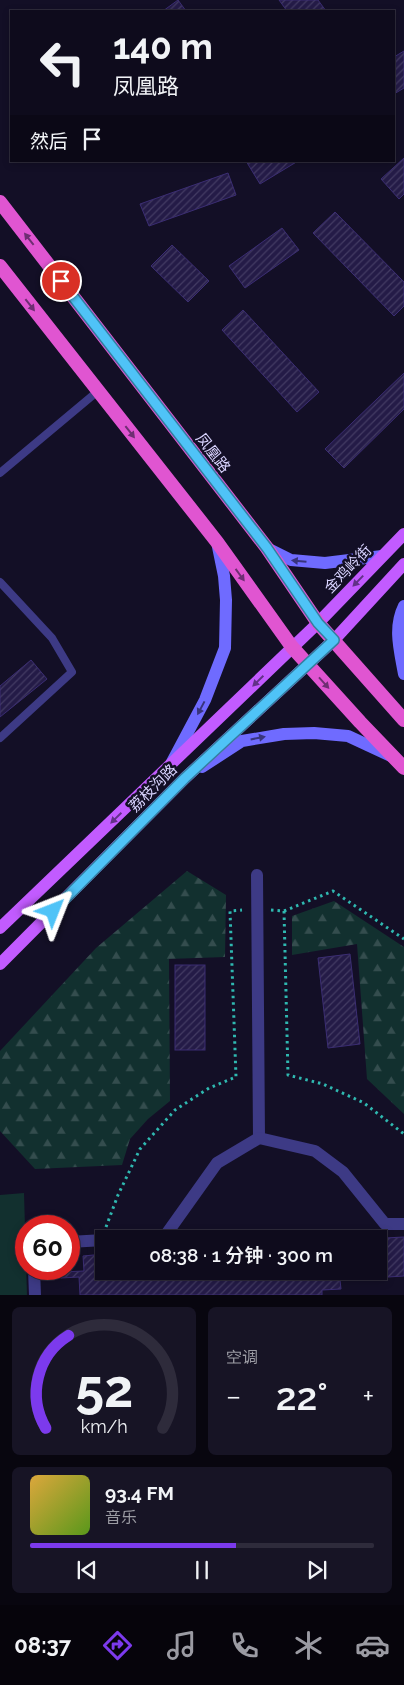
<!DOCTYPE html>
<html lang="zh">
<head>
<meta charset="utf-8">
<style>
  :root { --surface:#0e0b1c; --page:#171425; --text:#f1f3f6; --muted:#9b9ba3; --line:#2e2b3b; --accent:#7c3aed }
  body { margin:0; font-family:Raleway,"Noto Sans SC",sans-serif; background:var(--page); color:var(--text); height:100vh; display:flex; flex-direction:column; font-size:19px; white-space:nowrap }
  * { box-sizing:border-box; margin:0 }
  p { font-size:16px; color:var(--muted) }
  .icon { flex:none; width:28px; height:28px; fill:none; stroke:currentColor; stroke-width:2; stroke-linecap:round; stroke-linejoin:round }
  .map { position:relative; height:1295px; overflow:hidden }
  .drawer { display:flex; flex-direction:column; gap:12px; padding:12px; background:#08060f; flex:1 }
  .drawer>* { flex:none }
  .banner { position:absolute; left:10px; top:10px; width:385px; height:152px; border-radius:0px; box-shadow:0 2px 8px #0003,0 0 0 1px var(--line); background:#0e0b1c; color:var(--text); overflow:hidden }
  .speed { position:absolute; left:15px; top:1215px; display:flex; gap:10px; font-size:25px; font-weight:700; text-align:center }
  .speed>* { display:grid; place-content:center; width:65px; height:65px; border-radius:50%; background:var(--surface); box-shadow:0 2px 8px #0003,0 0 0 1px var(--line); line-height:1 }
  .speed .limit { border:8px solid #d22; background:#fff; color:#111 }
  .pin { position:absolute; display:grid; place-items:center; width:42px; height:42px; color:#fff; margin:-21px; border:2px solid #fff; border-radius:50%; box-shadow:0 1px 5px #0007 }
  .me { position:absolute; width:55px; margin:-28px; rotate:45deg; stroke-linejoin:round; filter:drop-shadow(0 0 4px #0008) }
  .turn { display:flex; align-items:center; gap:18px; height:105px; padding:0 20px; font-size:22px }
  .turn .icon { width:65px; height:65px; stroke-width:2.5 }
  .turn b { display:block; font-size:35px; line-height:42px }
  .then { display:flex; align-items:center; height:48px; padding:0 20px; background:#0003; gap:10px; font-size:19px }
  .big { font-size:38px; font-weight:600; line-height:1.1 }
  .drawer .widget { flex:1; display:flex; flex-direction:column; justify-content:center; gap:8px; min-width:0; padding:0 18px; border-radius:8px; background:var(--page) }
  .drawer .dial { align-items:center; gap:0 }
  .dial svg { height:130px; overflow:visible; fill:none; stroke:var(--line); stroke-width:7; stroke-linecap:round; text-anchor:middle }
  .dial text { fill:var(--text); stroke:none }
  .song { display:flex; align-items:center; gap:15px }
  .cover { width:60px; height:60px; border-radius:8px; background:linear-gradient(135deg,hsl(40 70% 55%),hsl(90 70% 35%)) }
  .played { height:5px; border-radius:2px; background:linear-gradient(90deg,var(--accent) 60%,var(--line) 60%) }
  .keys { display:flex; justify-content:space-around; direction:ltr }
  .heat { display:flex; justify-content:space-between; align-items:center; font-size:28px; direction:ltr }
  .drawer .tiles { flex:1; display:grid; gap:12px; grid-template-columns:1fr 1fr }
  .widget:last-child { grid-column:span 2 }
  .trip { position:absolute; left:95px; top:1230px; width:292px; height:50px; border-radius:0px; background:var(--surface); box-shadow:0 2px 8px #0003,0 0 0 1px var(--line); font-weight:600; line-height:50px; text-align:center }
  .tab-bar { display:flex; height:80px; justify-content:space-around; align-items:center; background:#06040b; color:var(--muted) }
  .tab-bar .icon { width:35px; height:35px }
  .tab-bar .on { color:var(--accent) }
  .tab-bar b { font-size:22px; color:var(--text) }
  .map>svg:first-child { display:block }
  .forest { fill:url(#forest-firs) }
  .pitch { fill:#12302f }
  .building { fill:url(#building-hatch); stroke:#3b2d73 }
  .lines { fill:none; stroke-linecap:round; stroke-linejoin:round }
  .path { stroke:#2fb8b0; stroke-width:3; stroke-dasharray:2.5 4; stroke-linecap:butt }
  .service { stroke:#3d3a85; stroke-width:8 }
  .minor { stroke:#3d3a85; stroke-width:12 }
  .secondary { stroke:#6f6bff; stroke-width:12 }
  .primary { stroke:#c25bff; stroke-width:12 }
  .trunk { stroke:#e055d1; stroke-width:14 }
  .oneway { fill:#6f2e73 }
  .oneway2 { fill:#38347d }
  .oneway3 { fill:#623188 }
  .route-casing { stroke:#337fa1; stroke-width:12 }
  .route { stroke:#4fc3f7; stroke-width:9 }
  .labels { text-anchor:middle; stroke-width:5; stroke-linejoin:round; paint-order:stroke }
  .street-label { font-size:15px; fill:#d9d4ff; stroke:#130f26 }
</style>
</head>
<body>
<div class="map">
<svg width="404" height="1295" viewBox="0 0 404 1295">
  <defs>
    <pattern id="forest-firs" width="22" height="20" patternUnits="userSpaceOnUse" patternTransform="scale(1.25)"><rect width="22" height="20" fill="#12302f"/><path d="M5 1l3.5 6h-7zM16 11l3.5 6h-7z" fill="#344d4e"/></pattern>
    <pattern id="building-hatch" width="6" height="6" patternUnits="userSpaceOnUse" patternTransform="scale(1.25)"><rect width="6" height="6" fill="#241b47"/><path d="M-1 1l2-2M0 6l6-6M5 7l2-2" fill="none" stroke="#433b63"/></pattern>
  </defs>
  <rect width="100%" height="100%" fill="#130f26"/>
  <!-- forest -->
  <g class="forest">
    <path d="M 187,871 L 226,895 L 225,957 L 169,959 L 170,1101 L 148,1119 L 130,1139 L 122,1165 L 35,1169 L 0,1131 L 0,1051 L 96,948 Z"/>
    <path d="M 334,901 L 404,947 L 404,1114 L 367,1079 L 357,944 L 292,955 L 292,916 Z"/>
  </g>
  <!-- pitch -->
  <path class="pitch" d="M 24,1193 L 27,1295 L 0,1295 L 0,1195 Z"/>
  <!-- building -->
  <g class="building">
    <path d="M 178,0 L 186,11 L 163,11 Z"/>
    <path d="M 279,0 L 318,0 L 326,11 L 287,11 Z"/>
    <path d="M 404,51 L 404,88 L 394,94 L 394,57 Z"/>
    <path d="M 404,158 L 404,194 L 399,199 L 381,179 Z"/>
    <path d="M 246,161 L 298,161 L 260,184 Z"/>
    <path d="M 228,173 L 236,195 L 149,226 L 140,204 Z"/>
    <path d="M 335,212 L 404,282 L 404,306 L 394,316 L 313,233 Z"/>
    <path d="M 282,228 L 299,250 L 245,288 L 229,266 Z"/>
    <path d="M 172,245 L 209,281 L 188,302 L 151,266 Z"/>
    <path d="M 243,310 L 319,392 L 297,412 L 222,330 Z"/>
    <path d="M 404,373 L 404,409 L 344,468 L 325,449 Z"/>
    <path d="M 31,660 L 47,679 L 0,717 L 0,686 Z"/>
    <path d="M 350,954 L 360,1044 L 328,1048 L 318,958 Z"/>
    <rect x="175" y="965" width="30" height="85"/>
    <path d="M 338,1231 L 338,1239 L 222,1239 L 222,1238 Z"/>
    <path d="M 404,1237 L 404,1276 L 340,1280 L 341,1289 L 322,1290 L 322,1295 L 80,1295 L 79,1277 L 61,1278 L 60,1272 L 84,1271 L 83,1256 L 104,1254 L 104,1271 L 379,1271 L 379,1239 L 366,1239 Z"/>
  </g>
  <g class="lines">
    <!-- path -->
    <g class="path">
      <path d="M 271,910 L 284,911 L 288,1075 L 323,1084 L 364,1103 L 404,1134"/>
      <path d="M 284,911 L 333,891 L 404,939"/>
      <path d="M 106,1227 L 118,1195 L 140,1149 L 175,1110 L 209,1088 L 236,1077 L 230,911 L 242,910"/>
    </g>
    <!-- service -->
    <g class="service">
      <path d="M 0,473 L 98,391"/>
      <path d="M 0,582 L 52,638 L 72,672 L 0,738"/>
    </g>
    <!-- minor -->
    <g class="minor">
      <path d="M 257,875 L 259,1138"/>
      <path d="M 124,1239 L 165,1236 L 217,1163 L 259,1138 L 315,1151 L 343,1172 L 385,1224 L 404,1224"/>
      <path d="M 69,1242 L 104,1240"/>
      <path d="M 25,1244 L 26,1244"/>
      <path d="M 34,1269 L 35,1295"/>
    </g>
    <!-- secondary -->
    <g class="secondary">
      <path d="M 267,548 L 291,560 L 325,563 L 382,556"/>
      <path d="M 404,606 C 393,628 400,651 404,674"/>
      <path d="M 172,762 L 205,700 L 225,648 L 226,600 L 224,576 L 217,542"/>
      <path d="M 202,767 L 242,741 L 284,734 L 314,733 L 348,736 L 391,756"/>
    </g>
    <!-- primary -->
    <g class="primary">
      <path d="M 0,928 L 318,623 L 404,534"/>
      <path d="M 0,964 L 185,778 L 334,640 L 404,564"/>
    </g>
    <!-- trunk -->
    <g class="trunk">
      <path d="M 0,202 L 267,548 L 318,623 L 404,720"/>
      <path d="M 0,266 L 217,542 L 292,647 L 360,722 L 404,768"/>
    </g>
  </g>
  <!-- one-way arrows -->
  <defs><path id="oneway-solid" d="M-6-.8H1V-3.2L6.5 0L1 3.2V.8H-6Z" transform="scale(1.25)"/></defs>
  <g class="oneway">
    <use href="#oneway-solid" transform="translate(29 239) rotate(-128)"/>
    <use href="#oneway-solid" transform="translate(30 305) rotate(52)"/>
    <use href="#oneway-solid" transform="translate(130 432) rotate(52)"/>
    <use href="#oneway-solid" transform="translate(240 575) rotate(54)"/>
    <use href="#oneway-solid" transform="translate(324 683) rotate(48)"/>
  </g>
  <g class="oneway2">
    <use href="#oneway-solid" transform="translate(299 561) rotate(-175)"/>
    <use href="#oneway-solid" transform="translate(201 708) rotate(118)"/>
    <use href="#oneway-solid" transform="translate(258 738) rotate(-11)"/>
  </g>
  <g class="oneway3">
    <use href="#oneway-solid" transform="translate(358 581) rotate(134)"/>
    <use href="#oneway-solid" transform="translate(258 681) rotate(136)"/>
    <use href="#oneway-solid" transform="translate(116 818) rotate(136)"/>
  </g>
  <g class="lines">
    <!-- route casing -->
    <g class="route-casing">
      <path id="route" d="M 53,911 L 185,778 L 334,640 L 318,623 L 267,548 L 61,281"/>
    </g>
    <!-- route -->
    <use href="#route" class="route"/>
  </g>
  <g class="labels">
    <!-- street labels -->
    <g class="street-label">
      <text transform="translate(213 453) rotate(52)" y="5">凤凰路</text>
      <text transform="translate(348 569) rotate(-46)" y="5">金鸡岭街</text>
      <text transform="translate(153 788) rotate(-45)" y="5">荔枝沟路</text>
    </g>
  </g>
</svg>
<div class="speed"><div class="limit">60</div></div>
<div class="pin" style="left:61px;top:281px;background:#d93025"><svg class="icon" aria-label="arrive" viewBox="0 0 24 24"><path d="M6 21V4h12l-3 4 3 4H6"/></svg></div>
<svg class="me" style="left:53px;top:911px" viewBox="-20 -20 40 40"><path d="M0-17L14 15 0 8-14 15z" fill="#4fc3f7" stroke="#fff" stroke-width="4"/></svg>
<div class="trip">08:38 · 1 分钟 · 300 m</div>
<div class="banner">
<div class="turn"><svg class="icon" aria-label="left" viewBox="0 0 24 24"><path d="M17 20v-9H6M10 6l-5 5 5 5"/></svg><div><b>140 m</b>凤凰路</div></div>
<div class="then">然后<svg class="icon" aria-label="arrive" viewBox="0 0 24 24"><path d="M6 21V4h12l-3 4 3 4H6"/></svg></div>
</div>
</div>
<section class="drawer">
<div class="tiles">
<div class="widget dial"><svg viewBox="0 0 100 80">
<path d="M14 69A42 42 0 1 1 86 69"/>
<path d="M14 69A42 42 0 0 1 28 12" stroke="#7c3aed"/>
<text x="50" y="56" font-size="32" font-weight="700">52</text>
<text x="50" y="72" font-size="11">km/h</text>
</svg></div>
<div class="widget"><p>空调</p>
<div class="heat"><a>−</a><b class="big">22°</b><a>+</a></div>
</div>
<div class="widget">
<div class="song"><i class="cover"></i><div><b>93.4 FM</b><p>音乐</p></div></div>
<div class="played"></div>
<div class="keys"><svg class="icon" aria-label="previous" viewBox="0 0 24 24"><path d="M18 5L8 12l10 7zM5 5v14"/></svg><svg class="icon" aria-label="pause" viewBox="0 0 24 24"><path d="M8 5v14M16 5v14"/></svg><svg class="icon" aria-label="next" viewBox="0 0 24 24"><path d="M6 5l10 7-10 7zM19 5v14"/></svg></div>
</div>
</div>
</section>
<nav class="tab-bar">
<b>08:37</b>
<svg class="icon on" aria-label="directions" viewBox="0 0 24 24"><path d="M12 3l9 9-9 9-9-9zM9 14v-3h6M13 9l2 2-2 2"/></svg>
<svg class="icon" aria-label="music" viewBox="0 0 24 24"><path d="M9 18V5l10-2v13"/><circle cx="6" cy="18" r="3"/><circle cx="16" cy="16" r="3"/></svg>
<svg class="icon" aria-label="phone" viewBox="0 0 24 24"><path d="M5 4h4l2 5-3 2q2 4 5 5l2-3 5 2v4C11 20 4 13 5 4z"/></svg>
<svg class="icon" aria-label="climate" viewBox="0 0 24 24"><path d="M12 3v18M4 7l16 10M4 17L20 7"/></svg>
<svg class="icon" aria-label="car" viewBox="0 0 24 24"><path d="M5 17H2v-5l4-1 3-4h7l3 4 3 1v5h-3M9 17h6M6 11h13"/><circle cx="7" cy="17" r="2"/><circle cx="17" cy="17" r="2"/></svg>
</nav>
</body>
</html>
